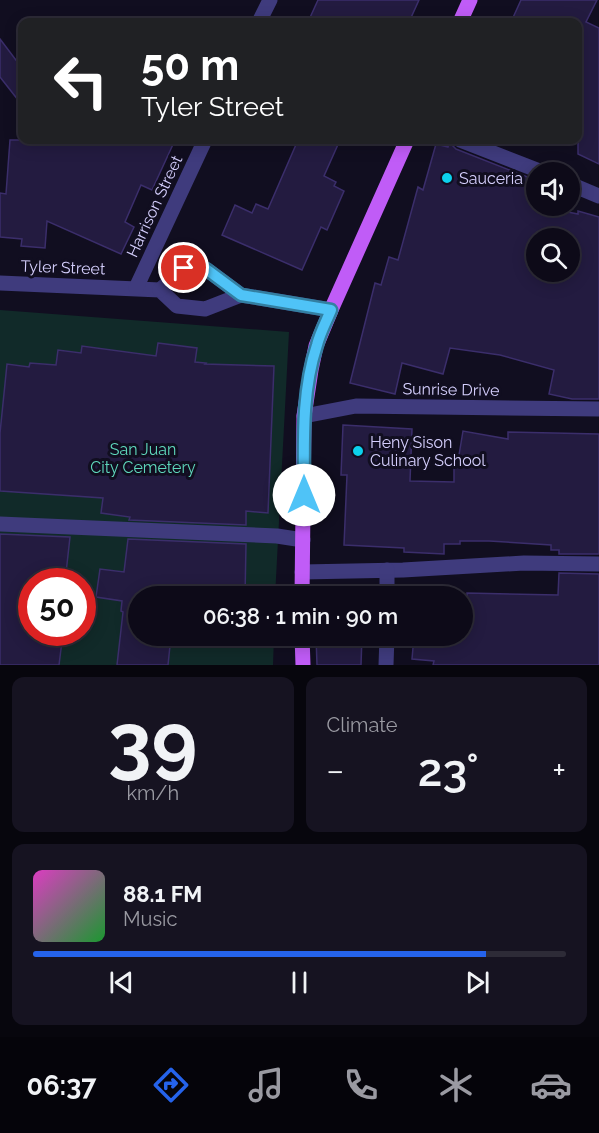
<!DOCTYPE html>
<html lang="en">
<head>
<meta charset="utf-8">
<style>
  :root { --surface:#0d0a18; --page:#161321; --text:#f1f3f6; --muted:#9a9aa2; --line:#2d2b37; --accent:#2563eb }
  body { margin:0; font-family:Raleway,sans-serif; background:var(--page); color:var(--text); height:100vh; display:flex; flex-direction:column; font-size:22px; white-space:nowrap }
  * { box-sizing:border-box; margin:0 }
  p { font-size:20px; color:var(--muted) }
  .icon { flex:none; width:33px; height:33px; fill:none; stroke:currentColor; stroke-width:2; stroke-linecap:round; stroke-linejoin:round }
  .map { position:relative; height:665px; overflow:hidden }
  .details { display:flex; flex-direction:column; gap:12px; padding:12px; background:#07060d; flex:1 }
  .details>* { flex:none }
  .banner { position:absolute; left:18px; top:18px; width:564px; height:126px; border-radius:12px; box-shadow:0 3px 15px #0003,0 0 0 2px var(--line); background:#202124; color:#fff; overflow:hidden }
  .controls { position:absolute; left:526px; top:162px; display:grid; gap:12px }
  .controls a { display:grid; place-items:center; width:54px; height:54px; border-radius:50%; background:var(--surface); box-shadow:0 3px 15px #0003,0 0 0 2px var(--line); font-size:30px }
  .speed { position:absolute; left:18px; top:568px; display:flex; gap:12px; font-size:30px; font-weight:700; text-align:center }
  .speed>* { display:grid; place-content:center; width:78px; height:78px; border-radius:50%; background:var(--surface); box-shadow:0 3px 15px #0003,0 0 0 2px var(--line); line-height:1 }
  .speed .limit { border:9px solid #d22; background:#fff; color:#111 }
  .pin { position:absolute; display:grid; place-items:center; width:51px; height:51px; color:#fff; margin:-26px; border:3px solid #fff; border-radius:50%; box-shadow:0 2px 6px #0007 }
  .me { position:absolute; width:66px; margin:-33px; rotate:0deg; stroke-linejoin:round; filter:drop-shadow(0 0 4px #0008) }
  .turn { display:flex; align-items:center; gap:21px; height:126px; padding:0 24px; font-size:27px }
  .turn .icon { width:78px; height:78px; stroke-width:2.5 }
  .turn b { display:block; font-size:42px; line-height:51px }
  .big { font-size:45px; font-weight:600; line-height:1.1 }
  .details .card { flex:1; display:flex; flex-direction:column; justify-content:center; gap:9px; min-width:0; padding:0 21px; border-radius:12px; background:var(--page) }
  .details .dial { align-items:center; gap:0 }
  .dial b { font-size:78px; line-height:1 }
  .song { display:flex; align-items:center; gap:18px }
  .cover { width:72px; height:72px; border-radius:9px; background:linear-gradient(135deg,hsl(310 70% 55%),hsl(130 70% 35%)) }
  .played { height:6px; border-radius:3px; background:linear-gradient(90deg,var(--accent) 85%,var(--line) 85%) }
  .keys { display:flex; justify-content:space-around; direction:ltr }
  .heat { display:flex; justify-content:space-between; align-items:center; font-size:33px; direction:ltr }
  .details .tiles { flex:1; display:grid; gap:12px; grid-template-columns:1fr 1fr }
  .card:last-child { grid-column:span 2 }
  .trip { position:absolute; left:128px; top:586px; width:345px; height:60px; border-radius:30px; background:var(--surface); box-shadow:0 3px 15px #0003,0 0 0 2px var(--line); font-weight:600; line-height:60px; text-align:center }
  .tab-bar { display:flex; height:96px; justify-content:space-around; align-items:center; background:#05040a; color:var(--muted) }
  .tab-bar .icon { width:42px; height:42px }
  .tab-bar .on { color:var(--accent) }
  .tab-bar b { font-size:27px; color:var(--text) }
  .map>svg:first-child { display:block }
  .green { fill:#112a29; fill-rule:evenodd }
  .building { fill:#231b40; stroke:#3b2e6b; stroke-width:1.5; fill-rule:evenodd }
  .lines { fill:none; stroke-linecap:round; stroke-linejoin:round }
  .minor { stroke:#3f3b7d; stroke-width:15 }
  .major { stroke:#c05cf7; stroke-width:15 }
  .route-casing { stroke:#337fa1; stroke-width:15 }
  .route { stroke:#4fc3f7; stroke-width:10 }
  .poi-dot { fill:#0cd1ec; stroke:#110e20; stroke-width:2 }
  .labels { text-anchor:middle; stroke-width:6; stroke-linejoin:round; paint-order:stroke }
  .poi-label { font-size:16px; fill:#d5cffd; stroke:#110e20; text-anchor:start }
  .street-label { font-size:16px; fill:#d5cffd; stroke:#110e20 }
  .park-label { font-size:16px; fill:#5fd9bd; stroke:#110e20 }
</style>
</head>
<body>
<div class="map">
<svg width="599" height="665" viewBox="0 0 599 665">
  <rect width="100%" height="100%" fill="#110e20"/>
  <!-- green -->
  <path class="green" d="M 0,310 L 289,332 L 275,597 L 138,597 L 138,636 L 274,636 L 273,665 L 0,665 ZM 32,582 L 82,582 L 82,633 L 32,633 Z"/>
  <!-- building -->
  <g class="building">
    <path d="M 318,0 L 419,0 L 409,22 L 308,22 Z"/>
    <path d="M 521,0 L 597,0 L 586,22 L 599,28 L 599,164 L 578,154 L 578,22 L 511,22 Z"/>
    <path d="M 0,39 L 22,68 L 22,105 L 0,77 Z"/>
    <path d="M 10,140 L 175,140 L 152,190 L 141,185 L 125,222 L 134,227 L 121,254 L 47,221 L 45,248 L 21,246 L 22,239 L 0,237 L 0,193 L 6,194 Z"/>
    <path d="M 298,140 L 340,140 L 324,176 L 336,182 L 334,186 L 344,191 L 327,230 L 321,227 L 302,270 L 222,235 L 235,205 L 252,213 L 256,204 L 268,209 Z"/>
    <path d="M 436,144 L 448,147 L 449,144 L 452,145 L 456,149 L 535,180 L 529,202 L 537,206 L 578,214 L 578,211 L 599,217 L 599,399 L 572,399 L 549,394 L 554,370 L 500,355 L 450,348 L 443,374 L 402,363 L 395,394 L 350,383 L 375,283 L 381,285 L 389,257 L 398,260 L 418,187 L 423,190 ZM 537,238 L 570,238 L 570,272 L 537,272 Z"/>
    <path d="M 158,343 L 197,348 L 195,362 L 206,363 L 205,364 L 274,366 L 268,513 L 246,511 L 246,525 L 129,520 L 130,517 L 101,513 L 103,498 L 0,491 L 0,433 L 7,364 L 29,367 L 30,363 L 56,365 L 58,350 L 81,353 L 82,346 L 156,356 Z"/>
    <path d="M 343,425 L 412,429 L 410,481 L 454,482 L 454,466 L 457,467 L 463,431 L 508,439 L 508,432 L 599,434 L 599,554 L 559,554 L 559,550 L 551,550 L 551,545 L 489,541 L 460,541 L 460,544 L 444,544 L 444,554 L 404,552 L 404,548 L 344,545 L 347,475 L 341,475 Z"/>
    <path d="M 0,534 L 70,537 L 65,582 L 32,582 L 32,633 L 63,633 L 59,665 L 0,665 Z"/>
    <path d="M 128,539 L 246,544 L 245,597 L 138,597 L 138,636 L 171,636 L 168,665 L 117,665 L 123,612 L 121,611 L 122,601 L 96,597 L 100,569 L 124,572 Z"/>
    <path d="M 559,573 L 599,574 L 599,665 L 433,665 L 434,661 L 412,659 L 414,636 L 465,636 L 467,593 L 558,595 Z"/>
    <path d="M 316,636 L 362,636 L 361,665 L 317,665 Z"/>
  </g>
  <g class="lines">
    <!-- minor -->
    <g class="minor">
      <path d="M 259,22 L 270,0"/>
      <path d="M 460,140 L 542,172"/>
      <path d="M 570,184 L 599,196"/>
      <path d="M 0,283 L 160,290 L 177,306 L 205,309 L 241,295"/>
      <path d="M 136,288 L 205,140"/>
      <path d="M 160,290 L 184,268 L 206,269 L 241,295 L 331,310"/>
      <path d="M 304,416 L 356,406 L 599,409"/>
      <path d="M 0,524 L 277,536 L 303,540"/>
      <path d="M 302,572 L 403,570 L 524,563 L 599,564"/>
      <path d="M 387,597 L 387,570"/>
      <path d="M 386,665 L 387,636"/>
    </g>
    <!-- major -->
    <g class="major">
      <path d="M 460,22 L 470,0"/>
      <path d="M 302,597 L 304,416 L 311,370 L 316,346 L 331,310 L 407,140"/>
      <path d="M 302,636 L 303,665"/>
    </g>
  </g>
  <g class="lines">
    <!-- route casing -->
    <g class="route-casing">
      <path id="route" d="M 184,268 L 206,269 L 241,295 L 331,310 C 326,322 320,333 317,345 C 301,393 304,445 304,495"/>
    </g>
    <!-- route -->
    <use href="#route" class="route"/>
  </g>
  <!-- markers -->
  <g class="poi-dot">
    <circle cx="447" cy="178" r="6"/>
    <circle cx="358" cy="451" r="6"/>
  </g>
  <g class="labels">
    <!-- poi labels -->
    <g class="poi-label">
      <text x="459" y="184">Sauceria</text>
      <text x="370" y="448">Heny Sison<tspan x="370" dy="18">Culinary School</tspan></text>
    </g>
    <!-- street labels -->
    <g class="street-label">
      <text transform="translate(154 206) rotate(-65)" y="6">Harrison Street</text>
      <text transform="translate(63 267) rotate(2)" y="6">Tyler Street</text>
      <text transform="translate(451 389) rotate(1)" y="6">Sunrise Drive</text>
    </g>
    <!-- park labels -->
    <g class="park-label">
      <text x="143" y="455">San Juan<tspan x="143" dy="18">City Cemetery</tspan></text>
    </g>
  </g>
</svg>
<div class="controls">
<a><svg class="icon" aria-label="sound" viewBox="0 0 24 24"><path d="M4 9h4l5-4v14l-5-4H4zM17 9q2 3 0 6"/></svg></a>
<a><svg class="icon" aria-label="search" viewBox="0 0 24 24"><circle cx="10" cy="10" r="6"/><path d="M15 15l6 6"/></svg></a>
</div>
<div class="speed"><div class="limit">50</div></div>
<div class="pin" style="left:184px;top:268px;background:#d93025"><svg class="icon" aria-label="arrive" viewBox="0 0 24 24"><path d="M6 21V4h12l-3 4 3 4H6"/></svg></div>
<svg class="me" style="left:304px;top:495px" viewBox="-20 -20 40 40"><circle r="19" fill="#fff"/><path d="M0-13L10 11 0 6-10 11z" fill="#4fc3f7"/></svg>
<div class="trip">06:38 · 1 min · 90 m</div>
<div class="banner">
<div class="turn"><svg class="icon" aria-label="left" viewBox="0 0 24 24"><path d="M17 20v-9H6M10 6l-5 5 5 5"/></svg><div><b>50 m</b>Tyler Street</div></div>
</div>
</div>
<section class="details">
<div class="tiles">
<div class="card dial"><b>39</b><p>km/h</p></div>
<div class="card"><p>Climate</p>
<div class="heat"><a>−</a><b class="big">23°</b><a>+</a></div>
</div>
<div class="card">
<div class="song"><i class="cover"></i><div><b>88.1 FM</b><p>Music</p></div></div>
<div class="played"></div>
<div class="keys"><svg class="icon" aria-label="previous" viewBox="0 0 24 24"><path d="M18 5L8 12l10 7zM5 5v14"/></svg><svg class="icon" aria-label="pause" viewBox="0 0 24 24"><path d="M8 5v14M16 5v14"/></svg><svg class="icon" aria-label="next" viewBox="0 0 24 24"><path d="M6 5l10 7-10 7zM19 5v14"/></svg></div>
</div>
</div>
</section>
<nav class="tab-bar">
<b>06:37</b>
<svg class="icon on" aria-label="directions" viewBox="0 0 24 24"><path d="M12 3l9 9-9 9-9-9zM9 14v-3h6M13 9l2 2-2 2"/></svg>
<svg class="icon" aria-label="music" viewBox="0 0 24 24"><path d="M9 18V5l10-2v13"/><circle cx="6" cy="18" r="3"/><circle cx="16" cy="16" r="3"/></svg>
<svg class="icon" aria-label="phone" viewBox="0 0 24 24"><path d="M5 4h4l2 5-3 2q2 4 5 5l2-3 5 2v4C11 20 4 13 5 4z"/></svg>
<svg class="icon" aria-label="climate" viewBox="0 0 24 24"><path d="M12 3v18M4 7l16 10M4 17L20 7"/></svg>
<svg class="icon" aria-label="car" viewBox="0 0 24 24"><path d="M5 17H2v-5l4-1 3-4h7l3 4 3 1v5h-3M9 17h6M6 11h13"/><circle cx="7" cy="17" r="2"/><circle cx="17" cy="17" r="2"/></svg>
</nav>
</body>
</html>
